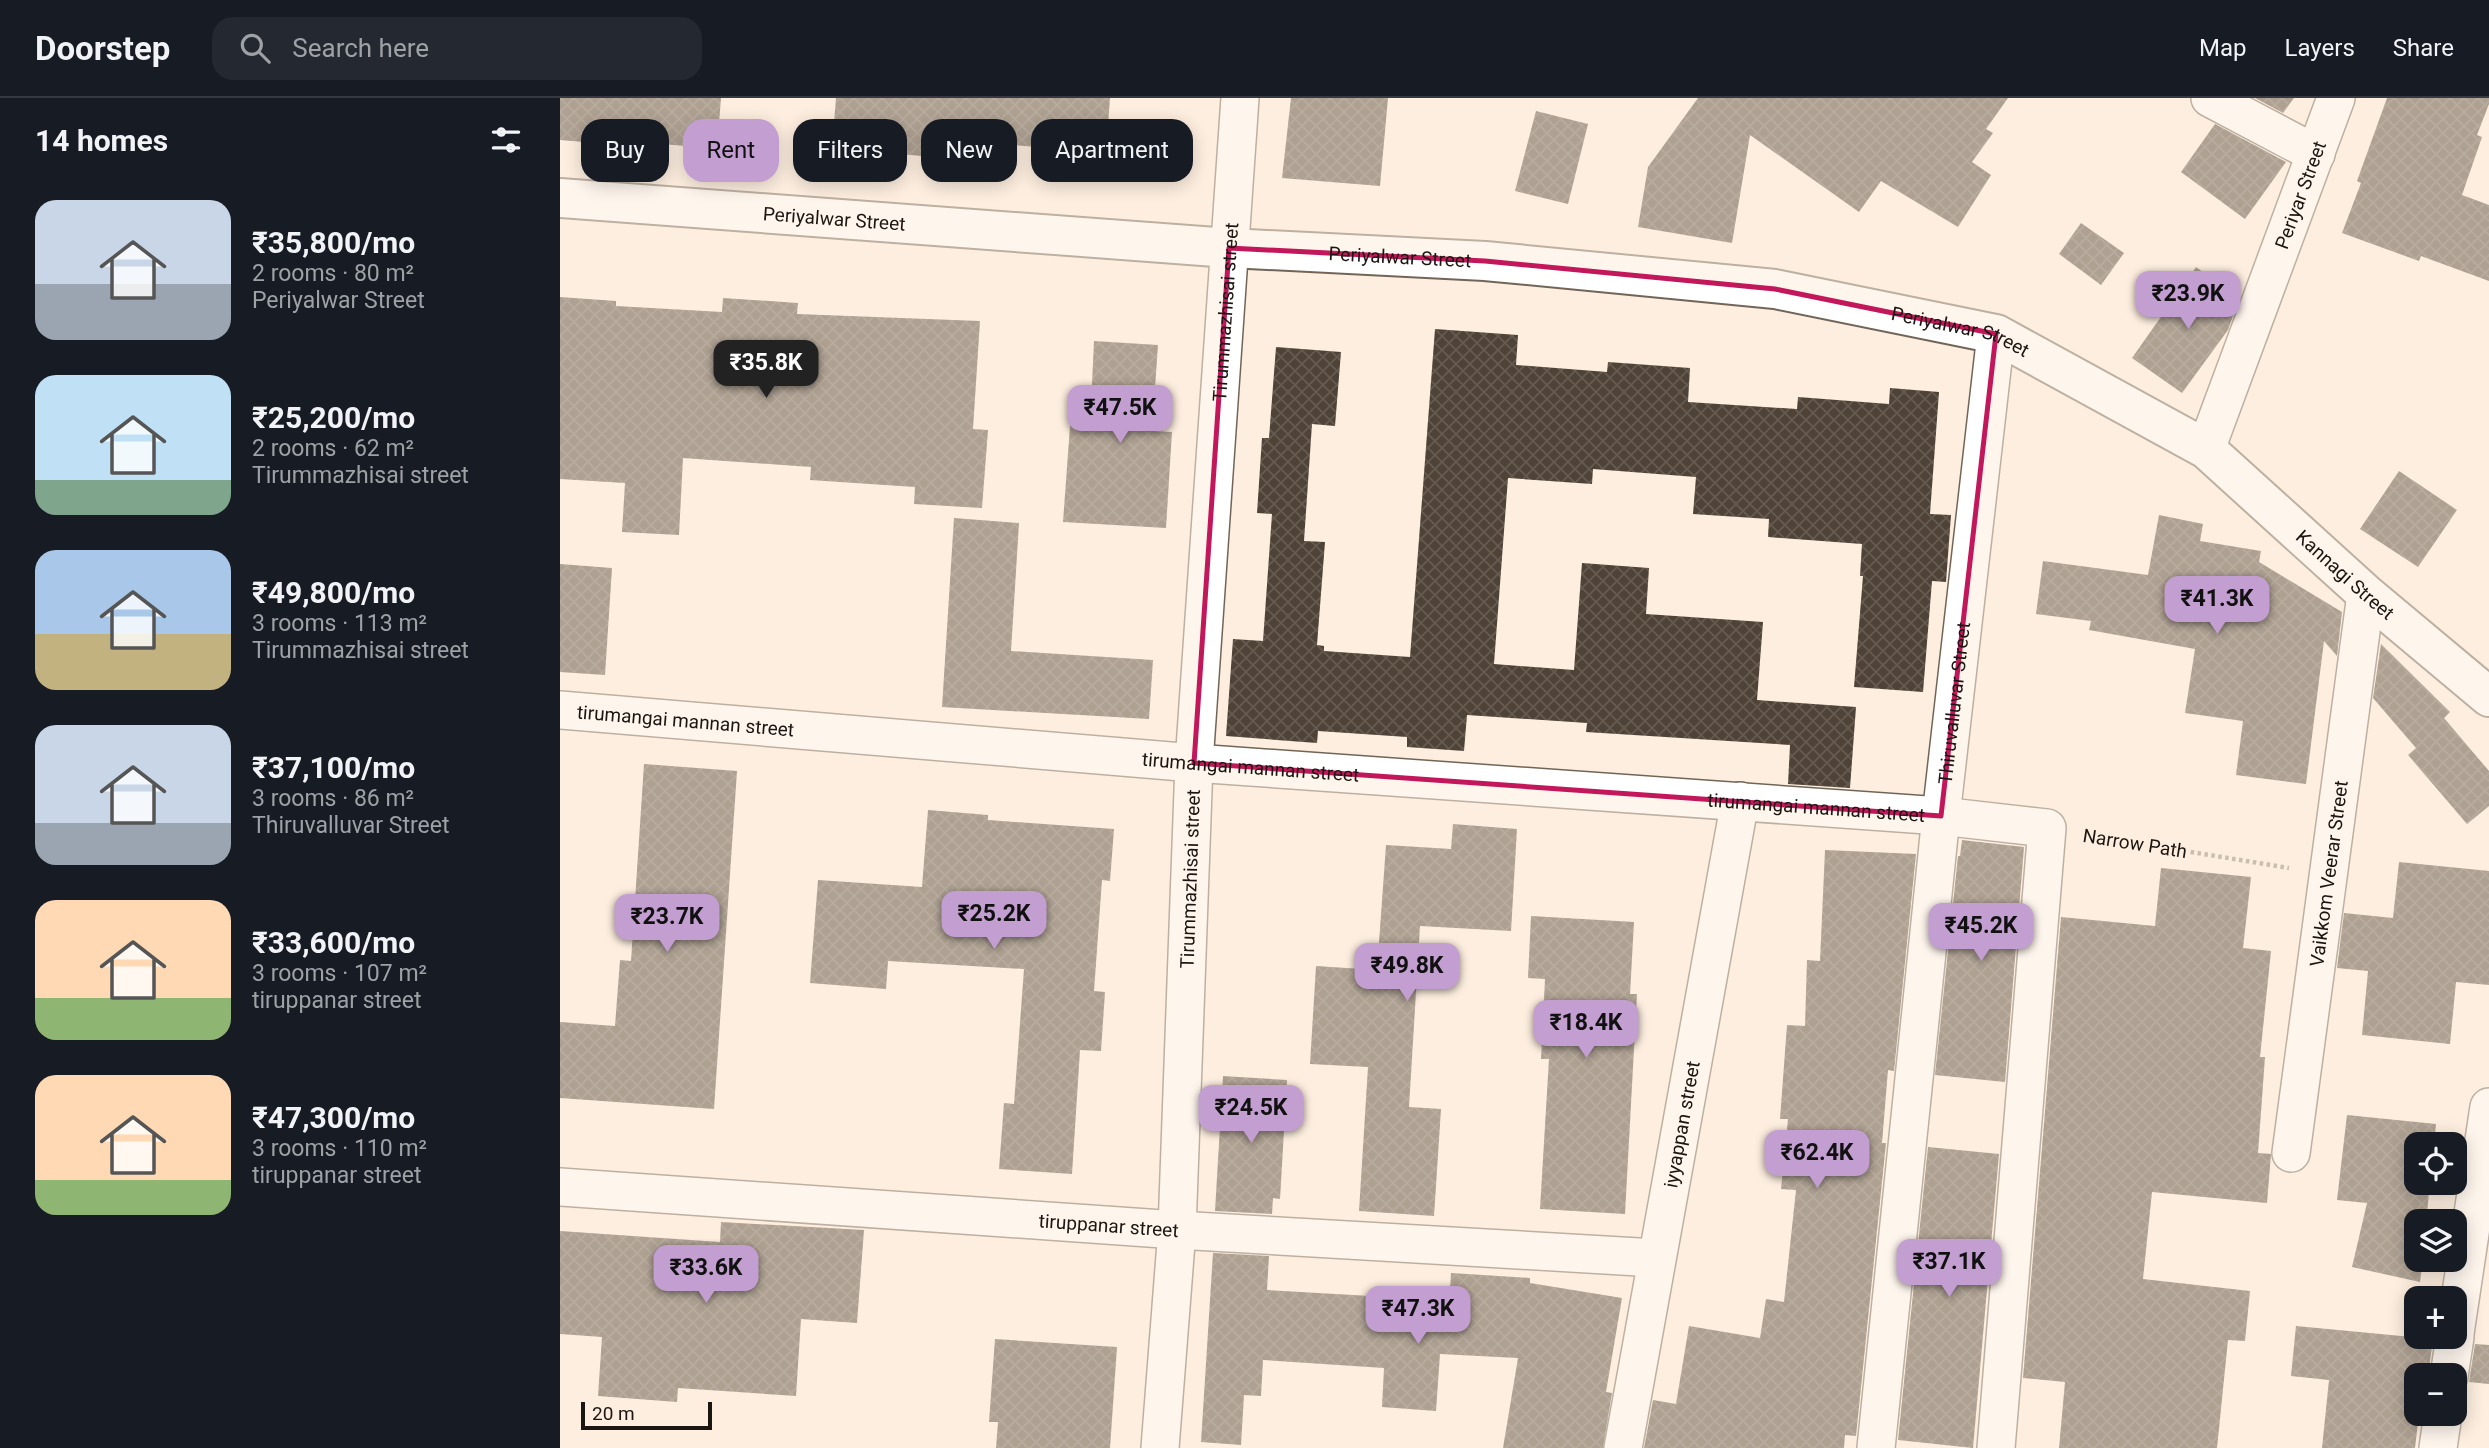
<!DOCTYPE html>
<html lang="en">
<head>
<meta charset="utf-8">
<style>
	:root { --surface:#171b24; --page:#242831; --text:#f1f3f6; --muted:#9ea1a6; --line:#363941; --accent:#c39ed1 }
	body { margin:0; font-family:Roboto,sans-serif; background:var(--page); color:var(--text); height:100vh; display:flex; flex-direction:column; font-size:26px; white-space:nowrap }
	* { box-sizing:border-box; margin:0 }
	p { font-size:23px; color:var(--muted) }
	.icon { flex:none; width:38px; height:38px; fill:none; stroke:currentColor; stroke-width:2; stroke-linecap:round; stroke-linejoin:round }
	.map { position:relative; flex:1; overflow:hidden }
	.side { display:flex; flex-direction:column; background:var(--surface); width:560px }
	.side>* { flex:none }
	.hud { position:absolute; left:21px; top:21px; width:665px; height:63px; display:flex; gap:14px }
	.controls { position:absolute; left:1844px; top:1034px; display:grid; gap:14px }
	.controls a { display:grid; place-items:center; width:63px; height:63px; border-radius:14px; background:var(--surface); box-shadow:0 4px 18px #0003; font-size:35px }
	.scale { position:absolute; left:21px; bottom:18px; width:131px; box-sizing:border-box; padding-left:7px; border:4px solid #1b1611; border-top:0; font-size:19px; line-height:24px; white-space:nowrap; color:#1b1611; -webkit-text-stroke:5px #fdeedf; paint-order:stroke }
	.price { position:absolute; translate:-50% -60px; padding:0 16px; border-radius:14px; background:var(--accent); color:#111; font-size:23px; line-height:46px; filter:drop-shadow(0 2px 4px #0008) }
	.price::after { content:''; position:absolute; left:50%; top:42px; width:21px; height:16px; margin-left:-10px; background:inherit; clip-path:polygon(0 0,100% 0,50% 100%) }
	.price.selected { background:#222; color:#fff }
	ul { padding:0; list-style:none }
	li { display:flex; align-items:center; gap:21px; height:175px; padding:0 35px }
	li span { display:grid; place-items:center; flex:none; width:196px; height:140px; border-radius:21px; color:#555 }
	li>.icon { margin-inline-start:auto }
	span .icon { width:84px; height:84px; fill:#fffc; stroke-width:1 }
	li b { font-size:30px }
	h2 { display:flex; justify-content:space-between; align-items:center; height:84px; padding:0 35px; font-size:30px }
	.tag { padding:0 24px; border-radius:21px; background:var(--surface); box-shadow:0 4px 18px #0003; font-size:24px; line-height:63px }
	.tag.selected { background:var(--accent); color:#111 }
	header { display:flex; align-items:center; gap:42px; box-sizing:border-box; height:98px; padding:0 35px; background:var(--surface); border-bottom:2px solid var(--line) }
	header strong { font-size:33px }
	nav { display:flex; gap:38px; margin-inline-start:auto; font-size:24px }
	.search { width:490px; height:63px; background:var(--page); display:flex; align-items:center; gap:18px; box-sizing:border-box; padding:0 24px; border-radius:21px; color:var(--muted); font-size:26px }
	main { display:flex; flex:1; min-height:0 }
	.map>svg:first-child { display:block }
	.building { fill:url(#building-cross-hatch) }
	.lines { fill:none; stroke-linecap:round; stroke-linejoin:round }
	.minor-casing { stroke:#726558; stroke-width:40 }
	.tertiary-casing { stroke:#726558; stroke-width:42 }
	.path { stroke:#8d8379; stroke-width:4.5; stroke-dasharray:3.5 3.5; stroke-linecap:butt }
	.minor { stroke:#fff; stroke-width:37 }
	.tertiary { stroke:#fff; stroke-width:38 }
	.marked { fill:none; stroke:#c2185b; stroke-width:5; stroke-linejoin:round }
	.labels { text-anchor:middle; stroke-width:7; stroke-linejoin:round; paint-order:stroke }
	.street-label { font-size:19px; fill:#1b1611; stroke:#fdeedf }
</style>
</head>
<body>
<header>
<strong>Doorstep</strong>
<div class="search"><svg class="icon" aria-label="search" viewBox="0 0 24 24"><circle cx="10" cy="10" r="6"/><path d="M15 15l6 6"/></svg>Search here</div>
<nav><a>Map</a><a>Layers</a><a>Share</a></nav>
</header>
<main>
<section class="side">
<h2>14 homes<svg class="icon" aria-label="filters" viewBox="0 0 24 24"><path d="M4 7h16M4 17h16"/><circle cx="9" cy="7" r="2"/><circle cx="15" cy="17" r="2"/></svg></h2>
<ul>
<li><span style="background:linear-gradient(#c9d6e8 60%,#9aa5b1 0)"><svg class="icon" aria-label="home" viewBox="0 0 24 24"><path d="M3 11l9-7 9 7M6 9v11h12V9"/></svg></span><div><b>₹35,800/mo</b><p>2 rooms · 80 m²</p><p>Periyalwar Street</p></div></li>
<li><span style="background:linear-gradient(#bfe0f5 75%,#7fa58c 0)"><svg class="icon" aria-label="home" viewBox="0 0 24 24"><path d="M3 11l9-7 9 7M6 9v11h12V9"/></svg></span><div><b>₹25,200/mo</b><p>2 rooms · 62 m²</p><p>Tirummazhisai street</p></div></li>
<li><span style="background:linear-gradient(#a9c7e8 60%,#c2b280 0)"><svg class="icon" aria-label="home" viewBox="0 0 24 24"><path d="M3 11l9-7 9 7M6 9v11h12V9"/></svg></span><div><b>₹49,800/mo</b><p>3 rooms · 113 m²</p><p>Tirummazhisai street</p></div></li>
<li><span style="background:linear-gradient(#c9d6e8 70%,#9aa5b1 0)"><svg class="icon" aria-label="home" viewBox="0 0 24 24"><path d="M3 11l9-7 9 7M6 9v11h12V9"/></svg></span><div><b>₹37,100/mo</b><p>3 rooms · 86 m²</p><p>Thiruvalluvar Street</p></div></li>
<li><span style="background:linear-gradient(#ffd9b3 70%,#8fb573 0)"><svg class="icon" aria-label="home" viewBox="0 0 24 24"><path d="M3 11l9-7 9 7M6 9v11h12V9"/></svg></span><div><b>₹33,600/mo</b><p>3 rooms · 107 m²</p><p>tiruppanar street</p></div></li>
<li><span style="background:linear-gradient(#ffd9b3 75%,#8fb573 0)"><svg class="icon" aria-label="home" viewBox="0 0 24 24"><path d="M3 11l9-7 9 7M6 9v11h12V9"/></svg></span><div><b>₹47,300/mo</b><p>3 rooms · 110 m²</p><p>tiruppanar street</p></div></li>
</ul>
</section>
<div class="map">
<svg width="1929" height="1350" viewBox="0 0 1929 1350">
	<defs>
		<pattern id="building-cross-hatch" width="8" height="8" patternUnits="userSpaceOnUse" patternTransform="scale(1.75)"><rect width="8" height="8" fill="#4f4337"/><path d="M0 0l8 8M0 8l8-8" fill="none" stroke="#655b51"/></pattern>
	</defs>
	<rect width="100%" height="100%" fill="#fdeedf"/>
	<g class="building">
		<polygon points="0,0 161,0 157,51 71,43 71,48 0,42"/>
		<polygon points="276,0 550,0 546,55 431,45 429,64 272,50"/>
		<polygon points="731,0 828,0 820,88 722,80"/>
		<polygon points="1138,0 1448,0 1426,31 1433,35 1412,64 1431,77 1398,129 1321,83 1299,114 1190,37 1172,145 1078,129 1088,69"/>
		<polygon points="1695,0 1734,0 1723,15"/>
		<polygon points="1827,0 1929,0 1929,6 1917,37 1922,39 1902,97 1929,107 1929,183 1861,158 1859,163 1782,135 1801,85 1797,83"/>
		<polygon points="976,13 1028,26 1008,106 955,93"/>
		<polygon points="1655,26 1726,64 1685,121 1621,74"/>
		<polygon points="1521,125 1564,155 1541,187 1499,156"/>
		<polygon points="1636,169 1679,200 1668,232 1622,295 1572,260"/>
		<polygon points="0,199 56,203 56,208 162,214 163,200 238,205 237,216 420,223 413,331 428,332 422,410 354,406 355,389 250,382 251,369 123,360 119,437 62,434 65,385 0,381"/>
		<polygon points="875,231 958,237 956,267 1047,274 1048,264 1130,270 1128,304 1237,311 1238,299 1329,306 1330,290 1379,294 1370,416 1391,417 1386,484 1372,483 1363,594 1294,589 1303,478 1300,478 1302,446 1208,439 1209,421 1133,416 1136,379 1033,371 1032,386 948,380 934,566 1014,572 1022,465 1089,470 1086,516 1203,524 1197,602 1296,609 1290,690 1228,686 1230,647 1026,634 1027,625 907,617 904,653 847,649 847,639 758,633 757,645 666,638 673,541 703,543 712,416 697,415 702,340 709,340 716,249 781,254 775,328 752,326 744,443 765,444 757,547 764,548 764,553 850,559"/>
		<polygon points="534,243 598,247 592,333 612,334 606,430 503,424 510,328 530,329"/>
		<polygon points="1839,373 1897,412 1858,469 1800,431"/>
		<polygon points="1599,417 1643,426 1640,443 1701,453 1699,464 1782,514 1777,558 1764,543 1746,686 1676,677 1683,623 1625,615 1635,551 1529,532 1531,523 1476,516 1483,463 1588,477"/>
		<polygon points="394,420 459,425 451,553 593,562 589,621 382,609"/>
		<polygon points="0,466 52,470 45,577 0,574"/>
		<polygon points="1821,546 1890,614 1884,620 1929,673 1929,708 1907,726 1848,657 1856,650 1813,600"/>
		<polygon points="84,666 177,673 154,1011 0,1000 0,924 55,928 60,862 71,863"/>
		<polygon points="368,712 428,717 428,722 554,731 550,783 542,782 534,893 545,894 541,953 520,952 512,1076 439,1071 444,1005 454,1006 464,871 328,863 326,891 250,885 258,782 362,789"/>
		<polygon points="893,726 957,731 951,833 860,828 849,1009 881,1011 874,1118 799,1113 808,969 750,966 756,868 817,872 826,747 891,751"/>
		<polygon points="1402,742 1464,749 1445,984 1375,977 1398,758 1400,758"/>
		<polygon points="1265,752 1356,756 1334,973 1328,972 1322,1045 1326,1045 1296,1338 1285,1337 1284,1350 1084,1350 1093,1302 1116,1306 1129,1228 1200,1240 1206,1201 1224,1204 1236,1092 1221,1091 1228,1021 1220,1021 1227,927 1245,928 1247,862 1260,863"/>
		<polygon points="1839,764 1929,773 1929,887 1896,884 1890,946 1802,937 1808,873 1777,870 1784,815 1833,820"/>
		<polygon points="1601,770 1691,779 1683,850 1711,853 1700,959 1705,959 1698,1055 1711,1056 1707,1105 1592,1094 1583,1181 1690,1193 1685,1243 1668,1242 1657,1350 1499,1350 1505,1284 1463,1280 1501,819 1595,828"/>
		<polygon points="971,818 1074,824 1070,896 1077,896 1065,1116 980,1111 989,961 981,961 985,881 968,880"/>
		<polygon points="663,978 727,982 720,1101 713,1100 712,1116 655,1113"/>
		<polygon points="1787,1017 1876,1026 1874,1046 1857,1046 1857,1085 1870,1085 1866,1124 1857,1124 1857,1162 1863,1162 1860,1184 1792,1169 1807,1105 1777,1102"/>
		<polygon points="1368,1049 1439,1056 1413,1350 1338,1342"/>
		<polygon points="161,1124 304,1132 297,1225 241,1221 236,1298 118,1290 117,1304 38,1298 42,1239 0,1236 0,1133 160,1144"/>
		<polygon points="653,1155 709,1158 707,1192 828,1199 829,1189 890,1192 891,1175 970,1180 970,1185 1062,1200 1046,1294 1052,1295 1043,1350 943,1350 958,1260 880,1256 876,1313 822,1309 824,1270 703,1262 701,1298 684,1297 681,1347 641,1344"/>
		<polygon points="1736,1228 1873,1241 1868,1278 1857,1278 1857,1316 1859,1316 1855,1350 1762,1350 1769,1282 1731,1278"/>
		<polygon points="435,1241 557,1249 550,1350 436,1350 438,1324 429,1324"/>
		<polygon points="1915,1246 1929,1247 1929,1286 1909,1284"/>
	</g>
	<g class="lines">
		<defs>
			<g id="minor">
				<polyline points="1650,0 1756,56"/>
				<path id="s1" d="M1646,351L1776,0"/>
				<path id="s2" d="M0,612L634,665L1381,718L1487,730L1436,1350"/>
				<path id="s3" d="M1731,1055L1806,496"/>
				<path id="s4" d="M0,1089L617,1132L1096,1160"/>
				<polyline points="1895,1235 1929,1009"/>
				<polyline points="1889,1278 1895,1239"/>
				<path id="s5" d="M600,1350L617,1132L634,665L680,0"/>
				<path id="s6" d="M1063,1350L1180,703"/>
				<path id="s7" d="M1316,1350L1381,718L1436,236"/>
				<polyline points="1878,1350 1883,1316"/>
			</g>
			<g id="tertiary">
				<path id="s8" d="M0,100L669,150L925,163L1215,191L1436,236L1646,351L1806,496L1929,599"/>
			</g>
		</defs>
		<use href="#minor" class="minor-casing"/>
		<use href="#tertiary" class="tertiary-casing"/>
		<polyline class="path" points="1527,737 1729,770"/>
		<use href="#minor" class="minor"/>
		<use href="#tertiary" class="tertiary"/>
	</g>
	<path d="M0 0H1929V1350H0ZM669,150L925,163L1215,191L1436,236L1381,718L634,665Z" fill="#fdeedf" fill-opacity=".55" fill-rule="evenodd"/>
	<path class="marked" d="M669,150L925,163L1215,191L1436,236L1381,718L634,665Z"/>
	<g class="labels">
		<g class="street-label">
			<text dy="7" stroke="none"><textPath href="#s1" startOffset="271">Periyar Street</textPath></text>
			<text dy="7" stroke="none"><textPath href="#s8" startOffset="275">Periyalwar Street</textPath></text>
			<text dy="7" stroke="none"><textPath href="#s8" startOffset="842">Periyalwar Street</textPath></text>
			<text dy="7" stroke="none"><textPath href="#s5" startOffset="1138">Tirummazhisai street</textPath></text>
			<text dy="7" stroke="none"><textPath href="#s8" startOffset="1409">Periyalwar Street</textPath></text>
			<text dy="7" stroke="none"><textPath href="#s8" startOffset="1871">Kannagi Street</textPath></text>
			<text dy="7" stroke="none"><textPath href="#s7" startOffset="749">Thiruvalluvar Street</textPath></text>
			<text dy="7" stroke="none"><textPath href="#s2" startOffset="126">tirumangai mannan street</textPath></text>
			<text dy="7" stroke="none"><textPath href="#s2" startOffset="693">tirumangai mannan street</textPath></text>
			<text dy="7" stroke="none"><textPath href="#s2" startOffset="1260">tirumangai mannan street</textPath></text>
			<text transform="translate(1575 745) rotate(9)" y="7">Narrow Path</text>
			<text dy="7" stroke="none"><textPath href="#s3" startOffset="282">Vaikkom Veerar Street</textPath></text>
			<text dy="7" stroke="none"><textPath href="#s5" startOffset="570">Tirummazhisai street</textPath></text>
			<text dy="7" stroke="none"><textPath href="#s6" startOffset="329">iyyappan street</textPath></text>
			<text dy="7" stroke="none"><textPath href="#s4" startOffset="550">tiruppanar street</textPath></text>
		</g>
	</g>
</svg>
<div class="controls">
<a><svg class="icon" aria-label="locate" viewBox="0 0 24 24"><circle cx="12" cy="12" r="6"/><path d="M12 2v4M12 18v4M2 12h4M18 12h4"/></svg></a>
<a><svg class="icon" aria-label="layers" viewBox="0 0 24 24"><path d="M12 4l9 5-9 5-9-5zM3 14l9 5 9-5"/></svg></a>
<a>+</a>
<a>−</a>
</div>
<div class="scale">20 m</div>
<b class="price" style="left:1628px;top:233px">₹23.9K</b>
<b class="price selected" style="left:206px;top:302px">₹35.8K</b>
<b class="price" style="left:560px;top:347px">₹47.5K</b>
<b class="price" style="left:1657px;top:538px">₹41.3K</b>
<b class="price" style="left:434px;top:853px">₹25.2K</b>
<b class="price" style="left:107px;top:856px">₹23.7K</b>
<b class="price" style="left:1421px;top:865px">₹45.2K</b>
<b class="price" style="left:847px;top:905px">₹49.8K</b>
<b class="price" style="left:1026px;top:962px">₹18.4K</b>
<b class="price" style="left:691px;top:1047px">₹24.5K</b>
<b class="price" style="left:1257px;top:1092px">₹62.4K</b>
<b class="price" style="left:1389px;top:1201px">₹37.1K</b>
<b class="price" style="left:146px;top:1207px">₹33.6K</b>
<b class="price" style="left:858px;top:1248px">₹47.3K</b>
<div class="hud">
<a class="tag">Buy</a>
<a class="tag selected">Rent</a>
<a class="tag">Filters</a>
<a class="tag">New</a>
<a class="tag">Apartment</a>
</div>
</div>
</main>
</body>
</html>
